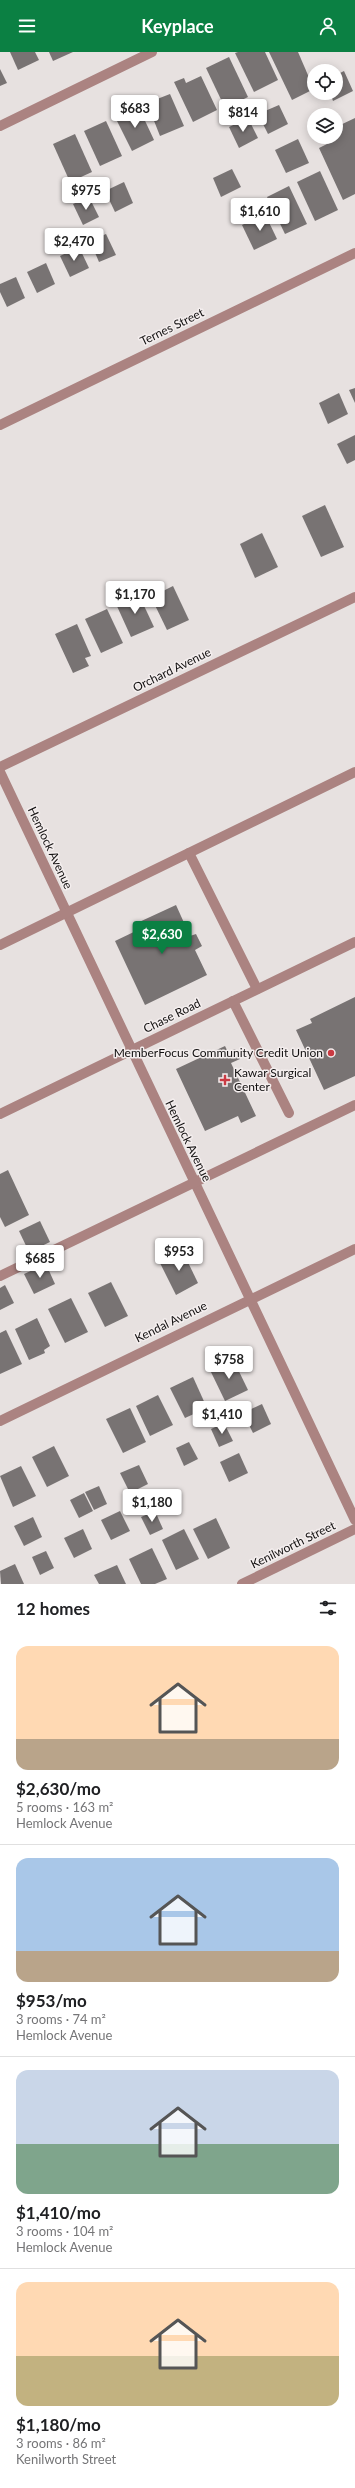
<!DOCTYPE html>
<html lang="en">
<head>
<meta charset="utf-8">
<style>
	:root { --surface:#fff; --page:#f6f6f6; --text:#202124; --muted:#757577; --line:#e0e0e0; --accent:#0b8043 }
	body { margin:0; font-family:Lato,sans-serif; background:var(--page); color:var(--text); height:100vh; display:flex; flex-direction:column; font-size:15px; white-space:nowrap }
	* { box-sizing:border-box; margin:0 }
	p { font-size:13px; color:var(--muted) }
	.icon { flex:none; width:22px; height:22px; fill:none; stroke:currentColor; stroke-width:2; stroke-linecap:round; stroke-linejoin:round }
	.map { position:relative; height:1532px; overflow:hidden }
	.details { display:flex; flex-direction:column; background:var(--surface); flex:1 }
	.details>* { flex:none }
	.controls { position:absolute; left:307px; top:12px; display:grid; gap:8px }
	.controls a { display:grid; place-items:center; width:36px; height:36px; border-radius:50%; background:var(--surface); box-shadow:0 2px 10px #0003; font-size:20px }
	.price { position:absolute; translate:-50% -34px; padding:0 9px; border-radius:4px; background:#fff; color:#222; font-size:13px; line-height:26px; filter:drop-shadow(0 1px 2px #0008) }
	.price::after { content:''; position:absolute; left:50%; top:24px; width:12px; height:9px; margin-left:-6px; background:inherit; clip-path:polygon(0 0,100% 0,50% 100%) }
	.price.selected { background:var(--accent); color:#fff }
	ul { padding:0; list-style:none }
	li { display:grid; align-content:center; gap:8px; height:212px; padding:0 16px }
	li+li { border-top:1px solid var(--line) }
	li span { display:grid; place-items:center; height:124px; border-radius:12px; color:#555 }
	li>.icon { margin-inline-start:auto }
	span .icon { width:72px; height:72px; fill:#fffc; stroke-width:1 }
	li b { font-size:17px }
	h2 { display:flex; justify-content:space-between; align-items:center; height:48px; padding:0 16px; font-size:17px }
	header { display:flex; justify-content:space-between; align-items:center; height:52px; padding:0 16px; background:var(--accent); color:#fff; font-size:18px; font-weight:700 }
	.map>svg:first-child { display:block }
	.building { fill:#787373 }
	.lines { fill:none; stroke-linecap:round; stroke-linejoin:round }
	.minor { stroke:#ab8381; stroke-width:10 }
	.poi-dot { fill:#ca3a42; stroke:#f4eeee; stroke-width:1.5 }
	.labels { text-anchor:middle; stroke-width:3; stroke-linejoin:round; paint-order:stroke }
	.street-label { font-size:12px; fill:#121010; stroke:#f4eeee }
	.poi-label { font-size:12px; fill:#121010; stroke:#f4eeee; text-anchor:end }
</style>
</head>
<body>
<header><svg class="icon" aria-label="menu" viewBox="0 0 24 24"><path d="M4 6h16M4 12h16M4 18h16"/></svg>Keyplace<svg class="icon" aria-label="person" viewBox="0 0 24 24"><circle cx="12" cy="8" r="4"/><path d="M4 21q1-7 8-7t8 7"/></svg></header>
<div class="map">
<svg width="355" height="1532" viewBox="0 0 355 1532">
	<rect width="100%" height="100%" fill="#e7e1e0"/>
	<g class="building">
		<polygon points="10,0 35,0 39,8 18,18"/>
		<polygon points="49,0 73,0 53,9"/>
		<polygon points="238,0 265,0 278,28 254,40 235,1"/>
		<polygon points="269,0 298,0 314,37 292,48"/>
		<polygon points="229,5 248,45 225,56 206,16"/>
		<polygon points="0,17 7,31 0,34"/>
		<polygon points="344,19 353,39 333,49 330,41 336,41 336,23"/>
		<polygon points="201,24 217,58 193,70 174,30 184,26 186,31"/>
		<polygon points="170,42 184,74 160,84 147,51"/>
		<polygon points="279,53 288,72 268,82 258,62"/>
		<polygon points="139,56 154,88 132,99 116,67"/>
		<polygon points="248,66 258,86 239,96 229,75"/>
		<polygon points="355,66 355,142 343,148 319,96 333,89 331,85 336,85 336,75"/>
		<polygon points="106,69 122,104 100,114 84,79"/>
		<polygon points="75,82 92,120 70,130 53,92"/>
		<polygon points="298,87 309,111 286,121 275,98"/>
		<polygon points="232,117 241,135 221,145 213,126"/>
		<polygon points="320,119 338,158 315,169 297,130"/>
		<polygon points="124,130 133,151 115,160 105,139"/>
		<polygon points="289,134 307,172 285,182 267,145"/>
		<polygon points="89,145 99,165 83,173 73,152"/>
		<polygon points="265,162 277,187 254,198 242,173"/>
		<polygon points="106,182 116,203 99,210 90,189"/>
		<polygon points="79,195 89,216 70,225 60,204"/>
		<polygon points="46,211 55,232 37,241 27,220"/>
		<polygon points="16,225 25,246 7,255 0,240 0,232"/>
		<polygon points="355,336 355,351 349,338"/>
		<polygon points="339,341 348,362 328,372 319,351"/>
		<polygon points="355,383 355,408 347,412 337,392"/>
		<polygon points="325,453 344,495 321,505 302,464"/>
		<polygon points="262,481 278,515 255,526 240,492"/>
		<polygon points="173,534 189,568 167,578 151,545"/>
		<polygon points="138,541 154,575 131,585 116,552"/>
		<polygon points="107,557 123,591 101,601 85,567"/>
		<polygon points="77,572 91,604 85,606 89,614 73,621 55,582"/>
		<polygon points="176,853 190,884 196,882 202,894 195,898 207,923 145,953 115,889 140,877 137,871"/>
		<polygon points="355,945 355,1024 324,1038 296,978 312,971 310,967"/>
		<polygon points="225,994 228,1000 235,997 240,1007 231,1011 256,1064 241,1071 238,1064 205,1079 176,1017"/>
		<polygon points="8,1118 29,1163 5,1175 0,1165 0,1122"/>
		<polygon points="40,1169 50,1190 29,1200 19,1179"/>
		<polygon points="182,1198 198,1231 176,1243 159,1209"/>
		<polygon points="46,1212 55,1232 34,1242 24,1222"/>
		<polygon points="111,1230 128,1264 105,1275 88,1241"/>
		<polygon points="5,1233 14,1251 0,1258 0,1236"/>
		<polygon points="71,1246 88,1280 65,1291 48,1257"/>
		<polygon points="37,1266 50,1294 44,1298 45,1301 29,1308 15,1277"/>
		<polygon points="6,1278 22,1312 0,1322 0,1281"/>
		<polygon points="233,1307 248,1338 225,1349 210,1318"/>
		<polygon points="193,1325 207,1356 185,1366 170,1336"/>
		<polygon points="158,1343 173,1373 150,1384 136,1354"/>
		<polygon points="262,1352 271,1372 253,1381 243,1361"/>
		<polygon points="130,1356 146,1390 123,1401 106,1367"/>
		<polygon points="224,1371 233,1389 219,1395 211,1377"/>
		<polygon points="189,1390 198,1407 184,1414 176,1396"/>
		<polygon points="54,1394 69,1424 47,1435 32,1405"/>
		<polygon points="239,1401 248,1421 229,1430 220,1410"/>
		<polygon points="139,1413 148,1432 130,1441 120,1421"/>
		<polygon points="21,1414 36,1444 13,1455 0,1424"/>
		<polygon points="99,1434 107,1452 94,1458 85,1440"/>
		<polygon points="84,1441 93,1459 79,1466 70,1448"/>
		<polygon points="120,1459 130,1479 111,1488 101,1468"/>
		<polygon points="155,1459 163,1477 150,1483 141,1465"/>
		<polygon points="33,1465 42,1485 24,1494 14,1474"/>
		<polygon points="216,1466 230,1496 208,1507 193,1477"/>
		<polygon points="83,1477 92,1497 74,1506 64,1486"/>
		<polygon points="184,1477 199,1507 176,1518 162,1488"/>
		<polygon points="152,1496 167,1527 155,1532 141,1532 129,1507"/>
		<polygon points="46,1499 54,1516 40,1523 32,1505"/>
		<polygon points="15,1512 24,1532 1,1532 0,1519"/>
		<polygon points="117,1513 126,1532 99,1532 94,1523"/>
	</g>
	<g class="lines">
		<g class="minor">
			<polyline points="0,74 152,0"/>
			<polyline points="0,373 355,201"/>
			<polyline points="0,715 355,545"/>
			<polyline points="0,720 355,1468"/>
			<polyline points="189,801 257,937"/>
			<polyline points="0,893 355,720"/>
			<polyline points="233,949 289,1061"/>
			<polyline points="0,1062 355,890"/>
			<polyline points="0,1224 355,1053"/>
			<polyline points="0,1369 355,1197"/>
			<polyline points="242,1532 355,1477"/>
		</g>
	</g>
	<g class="poi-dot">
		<circle cx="331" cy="1001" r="4"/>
		<path d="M223 1022h4v4h4v4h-4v4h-4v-4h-4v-4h4z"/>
	</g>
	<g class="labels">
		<g class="street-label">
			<text transform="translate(172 275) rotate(-26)" y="4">Ternes Street</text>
			<text transform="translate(172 618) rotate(-26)" y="4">Orchard Avenue</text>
			<text transform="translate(50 796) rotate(65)" y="4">Hemlock Avenue</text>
			<text transform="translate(172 964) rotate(-26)" y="4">Chase Road</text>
			<text transform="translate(188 1089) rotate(64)" y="4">Hemlock Avenue</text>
			<text transform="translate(171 1270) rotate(-26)" y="4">Kendal Avenue</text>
			<text transform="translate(293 1493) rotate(-26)" y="4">Kenilworth Street</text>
		</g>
		<g class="poi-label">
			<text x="323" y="1005">MemberFocus Community Credit Union</text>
			<text x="234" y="1025" text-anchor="start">Kawar Surgical<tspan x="234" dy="14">Center</tspan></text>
		</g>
	</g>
</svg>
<div class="controls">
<a><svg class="icon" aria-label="locate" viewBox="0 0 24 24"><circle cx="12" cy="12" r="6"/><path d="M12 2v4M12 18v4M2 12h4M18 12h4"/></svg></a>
<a><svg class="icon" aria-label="layers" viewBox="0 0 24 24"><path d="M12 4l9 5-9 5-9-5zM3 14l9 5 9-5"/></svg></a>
</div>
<b class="price" style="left:135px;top:77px">$683</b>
<b class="price" style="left:243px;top:81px">$814</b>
<b class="price" style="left:86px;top:159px">$975</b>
<b class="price" style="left:260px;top:180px">$1,610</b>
<b class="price" style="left:74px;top:210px">$2,470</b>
<b class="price" style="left:135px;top:563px">$1,170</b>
<b class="price selected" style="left:162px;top:903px">$2,630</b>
<b class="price" style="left:179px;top:1220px">$953</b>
<b class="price" style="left:40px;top:1227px">$685</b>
<b class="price" style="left:229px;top:1328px">$758</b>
<b class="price" style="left:222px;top:1383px">$1,410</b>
<b class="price" style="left:152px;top:1471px">$1,180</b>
</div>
<section class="details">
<h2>12 homes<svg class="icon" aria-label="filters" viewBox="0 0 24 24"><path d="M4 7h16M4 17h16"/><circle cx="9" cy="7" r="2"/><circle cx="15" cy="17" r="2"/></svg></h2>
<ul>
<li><span style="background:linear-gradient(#ffd9b3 75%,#b9a48a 0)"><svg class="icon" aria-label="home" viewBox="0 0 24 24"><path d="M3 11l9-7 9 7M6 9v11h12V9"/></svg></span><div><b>$2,630/mo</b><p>5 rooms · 163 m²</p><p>Hemlock Avenue</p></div></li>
<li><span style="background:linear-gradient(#a9c7e8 75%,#b9a48a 0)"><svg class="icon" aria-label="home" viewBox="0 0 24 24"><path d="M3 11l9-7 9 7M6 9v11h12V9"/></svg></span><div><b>$953/mo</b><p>3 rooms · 74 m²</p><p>Hemlock Avenue</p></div></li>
<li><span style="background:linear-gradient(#c9d6e8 60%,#7fa58c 0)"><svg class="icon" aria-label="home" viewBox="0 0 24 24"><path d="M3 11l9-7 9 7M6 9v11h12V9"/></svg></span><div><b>$1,410/mo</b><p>3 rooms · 104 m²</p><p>Hemlock Avenue</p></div></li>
<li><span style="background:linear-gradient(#ffd9b3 60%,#c2b280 0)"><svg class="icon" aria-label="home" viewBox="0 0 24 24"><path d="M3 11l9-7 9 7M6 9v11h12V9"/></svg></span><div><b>$1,180/mo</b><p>3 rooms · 86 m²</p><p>Kenilworth Street</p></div></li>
</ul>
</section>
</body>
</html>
